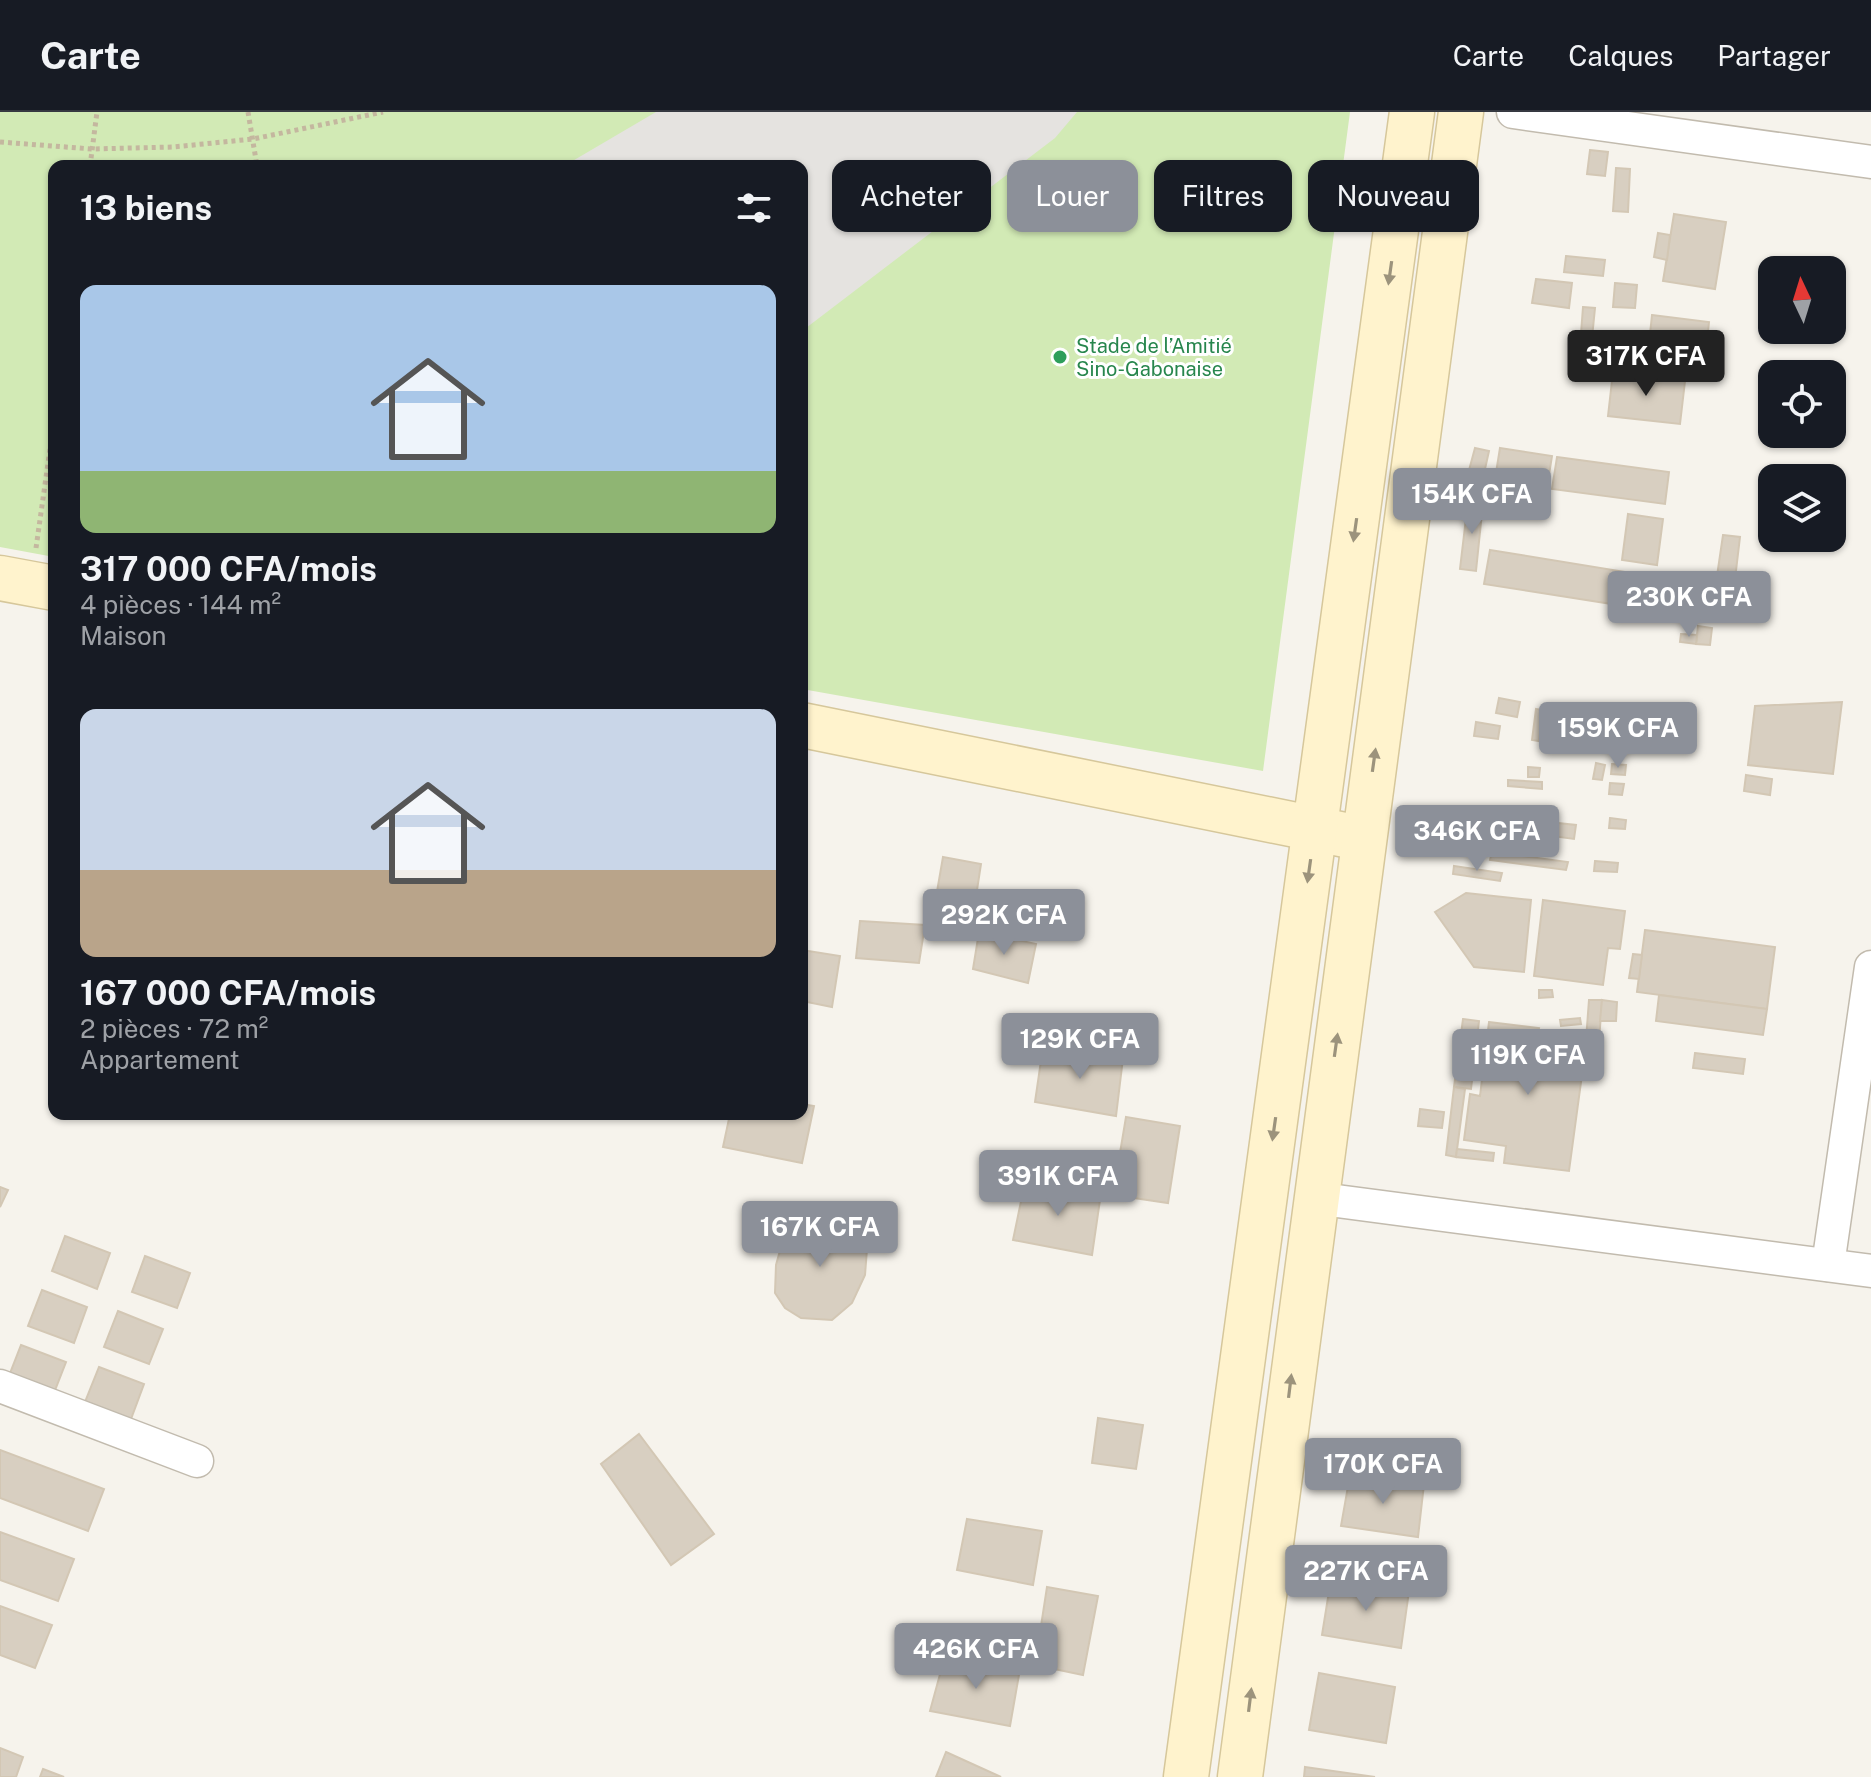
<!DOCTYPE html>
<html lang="fr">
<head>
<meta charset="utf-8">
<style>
	:root { --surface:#171b24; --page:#242831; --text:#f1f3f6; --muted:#9ea1a6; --line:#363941; --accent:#8c9099 }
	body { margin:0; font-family:"Public Sans",sans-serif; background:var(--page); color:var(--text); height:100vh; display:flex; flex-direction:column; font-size:30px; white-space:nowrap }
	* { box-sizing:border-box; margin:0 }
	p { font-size:26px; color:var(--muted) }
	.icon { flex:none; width:44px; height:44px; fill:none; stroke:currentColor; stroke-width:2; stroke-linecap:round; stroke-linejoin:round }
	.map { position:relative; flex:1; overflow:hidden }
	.drawer { position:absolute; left:48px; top:48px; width:760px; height:960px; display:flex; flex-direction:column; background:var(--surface); border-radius:16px; box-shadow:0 2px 6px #0004 }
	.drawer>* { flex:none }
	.banner { position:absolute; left:832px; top:48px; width:760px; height:72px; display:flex; gap:16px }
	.needle { width:52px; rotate:356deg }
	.controls { position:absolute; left:1758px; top:144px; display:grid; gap:16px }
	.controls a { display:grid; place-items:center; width:88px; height:88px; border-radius:16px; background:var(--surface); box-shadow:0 2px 6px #0004; font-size:40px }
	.price { position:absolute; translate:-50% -68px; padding:0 18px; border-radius:8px; background:var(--accent); color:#fff; font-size:26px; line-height:52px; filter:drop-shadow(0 2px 4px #0008) }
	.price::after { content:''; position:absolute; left:50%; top:48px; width:24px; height:18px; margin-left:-12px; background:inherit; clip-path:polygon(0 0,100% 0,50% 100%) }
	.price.current { background:#222; color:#fff }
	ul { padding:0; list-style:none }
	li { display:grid; align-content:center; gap:16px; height:424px; padding:0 32px }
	li span { display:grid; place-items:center; height:248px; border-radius:16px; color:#555 }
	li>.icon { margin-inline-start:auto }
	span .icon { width:144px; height:144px; fill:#fffc; stroke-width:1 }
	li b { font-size:34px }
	h2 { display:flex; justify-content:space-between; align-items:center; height:96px; padding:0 32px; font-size:34px }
	.chip { padding:0 28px; border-radius:16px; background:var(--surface); box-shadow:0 2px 6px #0004; font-size:28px; line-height:72px }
	.chip.current { background:var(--accent); color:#fff }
	header { display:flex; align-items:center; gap:48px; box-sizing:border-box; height:112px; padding:0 40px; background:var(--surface); border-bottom:2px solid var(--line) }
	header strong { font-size:38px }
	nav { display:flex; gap:44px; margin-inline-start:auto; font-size:28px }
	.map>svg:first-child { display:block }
	.green { fill:#d2eab5 }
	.parking { fill:#e5e3e0 }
	.building { fill:#d8cfc1; stroke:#d3c7b4; stroke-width:2 }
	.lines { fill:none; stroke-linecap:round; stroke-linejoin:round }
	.street-casing { stroke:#c2bbae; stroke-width:35 }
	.secondary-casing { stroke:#d6c79b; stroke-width:47 }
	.path { stroke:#c4b79f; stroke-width:5; stroke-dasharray:4 4; stroke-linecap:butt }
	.street { stroke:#fff; stroke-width:32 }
	.secondary { stroke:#fff3cd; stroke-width:44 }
	.oneway { fill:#9c937c }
	.leisure-dot { fill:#2e9e5b; stroke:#fff; stroke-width:3 }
	.labels { text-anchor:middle; stroke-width:6; stroke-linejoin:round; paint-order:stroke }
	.leisure-label { font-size:20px; fill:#27864d; stroke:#fff; text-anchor:start }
</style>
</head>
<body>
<header>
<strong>Carte</strong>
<nav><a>Carte</a><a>Calques</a><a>Partager</a></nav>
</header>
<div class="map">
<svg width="1871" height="1665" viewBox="0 0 1871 1665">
	<rect width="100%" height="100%" fill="#f6f3ec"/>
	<polygon class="green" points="0,0 1350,0 1263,659 802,577 802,54 54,54 54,445 0,435"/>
	<polygon class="parking" points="656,0 1077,0 1055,26 802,219 802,54 564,54"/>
	<g class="building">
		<polygon points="1590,38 1608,40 1605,64 1587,62"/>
		<polygon points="1616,56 1630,57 1628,100 1613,99"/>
		<polygon points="1674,102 1726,110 1715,177 1663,169"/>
		<polygon points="1658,121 1670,123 1667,148 1654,145"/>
		<polygon points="1566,144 1605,148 1603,164 1564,160"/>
		<polygon points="1536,167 1572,171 1569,196 1532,191"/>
		<polygon points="1615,171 1637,173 1635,196 1613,195"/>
		<polygon points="1583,195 1595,196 1591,236 1580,235"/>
		<polygon points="1652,203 1709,210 1706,239 1649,232"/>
		<polygon points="1683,236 1706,239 1704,253 1681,250"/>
		<polygon points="1613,260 1685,269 1680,312 1608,304"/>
		<polygon points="1475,336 1489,339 1483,366 1468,362"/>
		<polygon points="1500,336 1552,344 1547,375 1495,367"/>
		<polygon points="1557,345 1669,360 1665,392 1552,377"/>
		<polygon points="1468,389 1483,391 1476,459 1460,457"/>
		<polygon points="1628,402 1663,407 1657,453 1622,448"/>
		<polygon points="1723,423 1740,425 1735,467 1717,464"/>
		<polygon points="1490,438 1656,465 1650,498 1484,472"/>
		<polygon points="1698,514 1712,516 1710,533 1696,532"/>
		<polygon points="1681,522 1697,523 1696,532 1680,530"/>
		<polygon points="1499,586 1520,590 1517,605 1496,601"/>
		<polygon points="1842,590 1833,662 1748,653 1755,594"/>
		<polygon points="1536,597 1543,598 1539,629 1532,628"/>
		<polygon points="1476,610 1500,614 1498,627 1474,624"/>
		<polygon points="1596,651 1605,653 1602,668 1593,667"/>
		<polygon points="1612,652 1626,653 1625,663 1611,662"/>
		<polygon points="1528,655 1540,656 1539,665 1528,665"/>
		<polygon points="1746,663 1772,667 1770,683 1744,679"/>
		<polygon points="1508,668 1542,670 1542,677 1508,674"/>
		<polygon points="1610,671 1624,672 1622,683 1609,682"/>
		<polygon points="1610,706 1626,708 1625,717 1609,716"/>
		<polygon points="1539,709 1576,713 1574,727 1537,722"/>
		<polygon points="1508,729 1523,731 1521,744 1507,742"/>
		<polygon points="1492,740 1568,750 1566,758 1490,748"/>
		<polygon points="943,745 981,752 973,804 934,797"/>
		<polygon points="1595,749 1618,751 1617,760 1594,759"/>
		<polygon points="1454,754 1502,761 1500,769 1453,762"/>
		<polygon points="1466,781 1531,788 1524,860 1474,855 1435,800"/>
		<polygon points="1543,788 1625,799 1620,837 1608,836 1603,873 1534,864"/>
		<polygon points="860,809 925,813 919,851 856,846"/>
		<polygon points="1645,818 1775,835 1767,897 1637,880"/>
		<polygon points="979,820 1036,832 1028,871 973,857"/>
		<polygon points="802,838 840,844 832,895 802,889"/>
		<polygon points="1633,842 1642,843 1639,867 1629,866"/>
		<polygon points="1539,878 1552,878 1553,885 1539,886"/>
		<polygon points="1659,883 1767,897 1763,923 1656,909"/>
		<polygon points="1589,888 1602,888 1599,929 1586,928"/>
		<polygon points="1602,888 1617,890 1616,909 1600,909"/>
		<polygon points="1580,906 1581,912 1561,914 1560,908"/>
		<polygon points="1463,907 1479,909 1471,977 1454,975"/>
		<polygon points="1489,910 1539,916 1537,927 1586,933 1569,1059 1504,1051 1506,1034 1464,1028 1470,982 1480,984"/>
		<polygon points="1043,935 1123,946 1116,1004 1035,990"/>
		<polygon points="1695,941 1745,947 1743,962 1693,956"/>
		<polygon points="1454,975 1465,977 1456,1045 1446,1043"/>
		<polygon points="802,992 814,994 802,1051 723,1035 730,1002 802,1002"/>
		<polygon points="1420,997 1444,1000 1442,1016 1418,1014"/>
		<polygon points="1126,1005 1180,1014 1168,1091 1113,1083"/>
		<polygon points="1457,1037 1494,1041 1493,1049 1456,1045"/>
		<polygon points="1025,1070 1101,1081 1092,1143 1013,1128"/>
		<polygon points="0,1075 8,1078 0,1095"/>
		<polygon points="821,1107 855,1116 867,1137 865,1163 852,1191 832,1208 801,1206 785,1196 775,1181 776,1153 783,1128 798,1111"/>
		<polygon points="65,1124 110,1141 97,1177 52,1159"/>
		<polygon points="145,1144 190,1161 177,1196 132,1180"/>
		<polygon points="42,1178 87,1195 74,1231 28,1214"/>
		<polygon points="118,1199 163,1217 149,1252 104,1235"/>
		<polygon points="21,1233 66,1250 52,1286 7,1269"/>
		<polygon points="99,1255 144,1272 131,1307 85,1290"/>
		<polygon points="1098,1306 1143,1313 1136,1357 1092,1351"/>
		<polygon points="639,1322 714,1422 671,1453 601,1352"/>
		<polygon points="0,1338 104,1377 88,1419 0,1386"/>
		<polygon points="1350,1363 1424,1372 1418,1425 1341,1414"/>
		<polygon points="967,1407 1042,1419 1033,1473 957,1458"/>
		<polygon points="0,1420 74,1447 58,1489 0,1468"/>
		<polygon points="1331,1467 1409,1479 1401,1536 1322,1523"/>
		<polygon points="1047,1475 1098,1484 1083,1563 1035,1553"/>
		<polygon points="0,1494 52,1513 35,1556 0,1543"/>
		<polygon points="945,1544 1020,1557 1010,1614 930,1599"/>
		<polygon points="1319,1561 1395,1575 1386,1631 1309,1618"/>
		<polygon points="0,1636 23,1645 16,1665 0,1665"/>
		<polygon points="946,1640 1001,1665 936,1665"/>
		<polygon points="1305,1655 1375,1665 1304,1665"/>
		<polygon points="43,1657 64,1665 40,1665"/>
	</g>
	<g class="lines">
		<defs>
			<g id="street">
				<polyline points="1513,0 1871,50"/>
				<polyline points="1314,1086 1871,1159"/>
				<polyline points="1828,1153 1871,855"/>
				<polyline points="0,1274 197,1349"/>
			</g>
			<g id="secondary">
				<polyline points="0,466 54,476"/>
				<polyline points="802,613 1345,723"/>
				<polyline points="1186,1665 1412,0"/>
				<path d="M1240,1665C1311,1110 1386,555 1461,0"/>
			</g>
		</defs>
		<use href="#street" class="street-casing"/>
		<use href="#secondary" class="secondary-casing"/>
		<g class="path">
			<polyline points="248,0 257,54"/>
			<polyline points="0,30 92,37 173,35 253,27 383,0"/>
			<polyline points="90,54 97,0"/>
			<polyline points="36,436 54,309"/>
		</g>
		<use href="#street" class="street"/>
		<use href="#secondary" class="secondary"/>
	</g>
	<defs><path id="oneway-solid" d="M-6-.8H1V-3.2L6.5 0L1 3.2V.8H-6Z" transform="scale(2)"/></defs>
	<g class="oneway">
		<use href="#oneway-solid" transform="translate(1390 161) rotate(98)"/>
		<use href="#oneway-solid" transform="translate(1355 418) rotate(98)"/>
		<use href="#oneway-solid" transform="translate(1374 648) rotate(-82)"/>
		<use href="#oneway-solid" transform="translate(1309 759) rotate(98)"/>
		<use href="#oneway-solid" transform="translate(1336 933) rotate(-82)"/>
		<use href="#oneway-solid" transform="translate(1274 1017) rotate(98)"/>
		<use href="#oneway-solid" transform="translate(1290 1274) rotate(-83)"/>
		<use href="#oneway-solid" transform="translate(1250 1588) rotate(-83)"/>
	</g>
	<circle class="leisure-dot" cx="1060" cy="245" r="8"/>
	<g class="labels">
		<g class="leisure-label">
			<text x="1076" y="241">Stade de l’Amitié<tspan x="1076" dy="23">Sino-Gabonaise</tspan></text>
		</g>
	</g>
</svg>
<div class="controls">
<a><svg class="needle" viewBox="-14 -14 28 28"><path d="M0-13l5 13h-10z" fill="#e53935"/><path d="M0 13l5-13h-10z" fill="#9ea1a6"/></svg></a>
<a><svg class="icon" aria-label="locate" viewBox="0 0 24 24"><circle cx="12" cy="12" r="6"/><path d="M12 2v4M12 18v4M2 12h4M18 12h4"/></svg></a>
<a><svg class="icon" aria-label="layers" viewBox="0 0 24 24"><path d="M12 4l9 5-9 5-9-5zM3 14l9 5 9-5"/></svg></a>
</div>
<b class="price current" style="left:1646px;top:286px">317K CFA</b>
<b class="price" style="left:1472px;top:424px">154K CFA</b>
<b class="price" style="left:1689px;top:527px">230K CFA</b>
<b class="price" style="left:1618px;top:658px">159K CFA</b>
<b class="price" style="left:1477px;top:761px">346K CFA</b>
<b class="price" style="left:1004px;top:845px">292K CFA</b>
<b class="price" style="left:1080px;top:969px">129K CFA</b>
<b class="price" style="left:1528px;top:985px">119K CFA</b>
<b class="price" style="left:1058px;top:1106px">391K CFA</b>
<b class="price" style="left:820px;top:1157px">167K CFA</b>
<b class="price" style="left:1383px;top:1394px">170K CFA</b>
<b class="price" style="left:1366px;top:1501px">227K CFA</b>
<b class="price" style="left:976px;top:1579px">426K CFA</b>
<div class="banner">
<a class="chip">Acheter</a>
<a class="chip current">Louer</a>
<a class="chip">Filtres</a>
<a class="chip">Nouveau</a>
</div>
<section class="drawer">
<h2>13 biens<svg class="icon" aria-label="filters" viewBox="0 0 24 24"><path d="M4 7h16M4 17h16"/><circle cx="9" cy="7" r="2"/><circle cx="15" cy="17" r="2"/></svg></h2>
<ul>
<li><span style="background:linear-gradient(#a9c7e8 75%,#8fb573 0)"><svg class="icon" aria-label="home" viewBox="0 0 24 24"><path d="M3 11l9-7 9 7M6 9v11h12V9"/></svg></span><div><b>317 000 CFA/mois</b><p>4 pièces · 144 m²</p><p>Maison</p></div></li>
<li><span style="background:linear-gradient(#c9d6e8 65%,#b9a48a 0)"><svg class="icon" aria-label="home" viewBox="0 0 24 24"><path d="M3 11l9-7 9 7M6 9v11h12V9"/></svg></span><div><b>167 000 CFA/mois</b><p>2 pièces · 72 m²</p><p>Appartement</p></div></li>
</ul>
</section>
</div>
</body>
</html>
